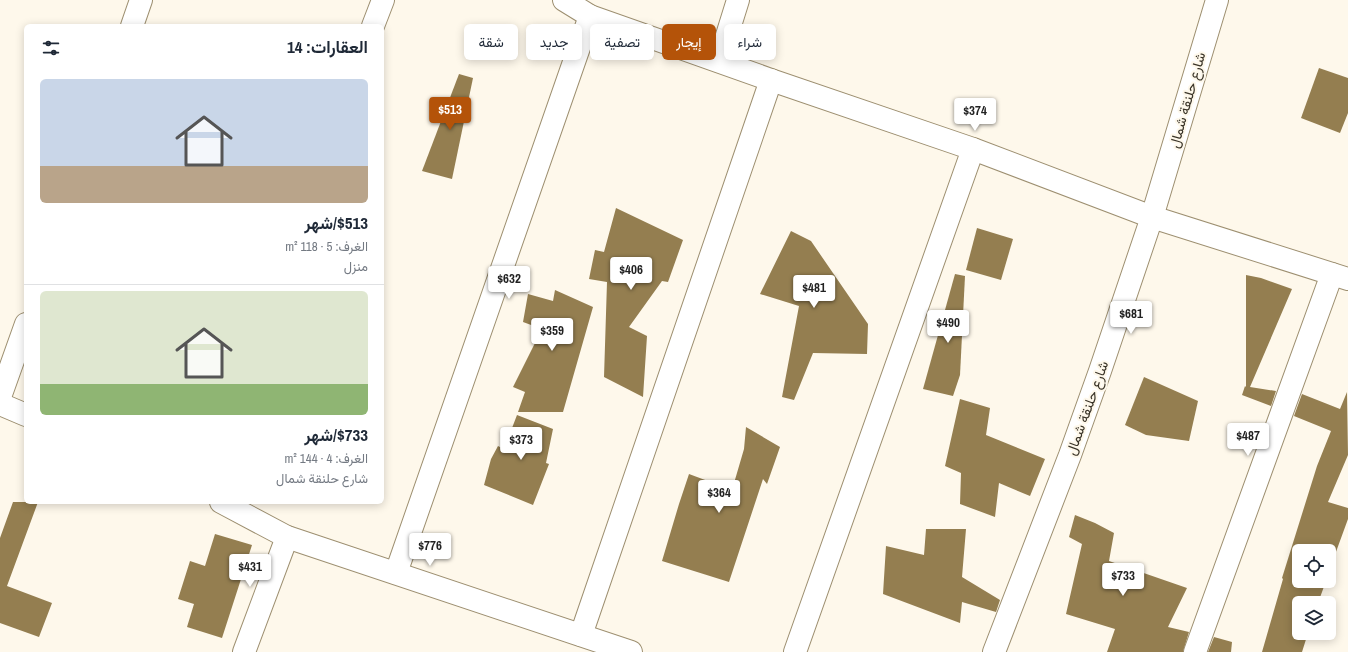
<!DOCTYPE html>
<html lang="ar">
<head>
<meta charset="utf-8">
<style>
	:root { --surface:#fff; --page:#f6f6f7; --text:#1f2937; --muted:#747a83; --line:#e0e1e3; --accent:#b45309 }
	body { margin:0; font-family:"Archivo Narrow",Vazirmatn,sans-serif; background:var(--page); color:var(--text); direction:rtl; height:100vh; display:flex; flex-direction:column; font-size:15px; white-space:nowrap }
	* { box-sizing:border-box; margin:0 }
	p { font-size:13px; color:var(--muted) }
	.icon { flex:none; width:22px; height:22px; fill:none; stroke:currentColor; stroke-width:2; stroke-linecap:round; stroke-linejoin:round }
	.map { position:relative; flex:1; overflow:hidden; direction:ltr }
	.sheet { position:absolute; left:24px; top:24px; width:360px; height:480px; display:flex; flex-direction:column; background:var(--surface); border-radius:6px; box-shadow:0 2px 10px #0003; direction:rtl }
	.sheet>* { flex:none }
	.banner { position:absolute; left:396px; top:24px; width:380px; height:36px; direction:rtl; display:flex; gap:8px }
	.fabs { position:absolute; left:1292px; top:544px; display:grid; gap:8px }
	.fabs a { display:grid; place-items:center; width:44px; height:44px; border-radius:6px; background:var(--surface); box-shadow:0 2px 10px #0003; font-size:20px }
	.price { position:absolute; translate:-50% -34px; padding:0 9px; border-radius:4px; background:#fff; color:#222; font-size:13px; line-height:26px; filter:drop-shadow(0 1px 2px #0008) }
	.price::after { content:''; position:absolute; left:50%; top:24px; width:12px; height:9px; margin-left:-6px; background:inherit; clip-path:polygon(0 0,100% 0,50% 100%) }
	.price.selected { background:var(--accent); color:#fff }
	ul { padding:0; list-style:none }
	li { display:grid; align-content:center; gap:8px; height:212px; padding:0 16px }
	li+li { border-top:1px solid var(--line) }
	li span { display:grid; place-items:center; height:124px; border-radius:6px; color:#555 }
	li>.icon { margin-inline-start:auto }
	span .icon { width:72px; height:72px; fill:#fffc; stroke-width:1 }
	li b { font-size:17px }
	h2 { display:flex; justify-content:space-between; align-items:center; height:48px; padding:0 16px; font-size:17px }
	.chip { padding:0 14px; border-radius:6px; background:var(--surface); box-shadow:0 2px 10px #0003; font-size:14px; line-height:36px }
	.chip.selected { background:var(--accent); color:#fff }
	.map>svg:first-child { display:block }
	.building { fill:#947e50 }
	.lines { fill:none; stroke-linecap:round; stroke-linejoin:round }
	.street-casing { stroke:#9d8f70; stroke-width:24 }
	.street { stroke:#fff; stroke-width:22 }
	.labels { text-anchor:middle; stroke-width:4; stroke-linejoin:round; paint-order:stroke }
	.street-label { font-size:14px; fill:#3a3428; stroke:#fef8eb }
</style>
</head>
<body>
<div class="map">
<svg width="1348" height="652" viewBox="0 0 1348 652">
	<rect width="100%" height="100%" fill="#fef8eb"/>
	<g class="building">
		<polygon points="1319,68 1348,78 1348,113 1340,133 1301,118"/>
		<polygon points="459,74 473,78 452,179 422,171"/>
		<polygon points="616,208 683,240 668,282 662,281 629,327 647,336 643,397 604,377 607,282 589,279 595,250 604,252"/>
		<polygon points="977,228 1013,239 1001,280 966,270"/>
		<polygon points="791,231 811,241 868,324 867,354 813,353 794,400 782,397 799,306 760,294"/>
		<polygon points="955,274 965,276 960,375 953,396 923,389"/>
		<polygon points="1246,275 1261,278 1292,289 1250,387 1276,391 1271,406 1242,395 1245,386 1246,387"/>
		<polygon points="555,290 593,307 563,412 518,412 525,392 513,387 542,329 523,322 528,294 553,301"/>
		<polygon points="1144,377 1198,401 1189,441 1146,435 1125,425"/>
		<polygon points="1347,392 1348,455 1328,502 1348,508 1348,519 1329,571 1329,551 1299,551 1299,581 1326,581 1318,603 1299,603 1299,633 1308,633 1302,652 1262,652 1283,579 1282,578 1317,466 1331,431 1294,416 1302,394 1340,409"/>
		<polygon points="960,399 990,408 986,435 1045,459 1030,496 999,483 995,517 960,504 961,473 945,466"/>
		<polygon points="517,415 553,429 546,463 549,464 533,505 484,485 491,459 498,446 504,449"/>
		<polygon points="746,427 780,447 767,484 763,479 729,582 662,561 679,504 689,474 732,490 744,449"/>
		<polygon points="13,502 38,502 7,586 52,603 39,637 0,623 0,538"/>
		<polygon points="1075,515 1095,523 1114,533 1109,561 1187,588 1168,627 1189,632 1183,652 1107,652 1115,629 1066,614 1082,544 1069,537"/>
		<polygon points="926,529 966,529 962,577 1000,600 996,612 962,602 960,623 883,594 886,546 924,555"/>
		<polygon points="215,534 252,545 222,638 187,627 194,604 178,599 190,561 205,566"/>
		<polygon points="1214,637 1232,642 1231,652 1208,652"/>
	</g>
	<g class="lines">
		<defs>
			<g id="street">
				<polyline points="564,0 590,16 771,80 973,149 1152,217 1348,279"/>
				<polyline points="132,26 141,0"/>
				<polyline points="373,26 383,0"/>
				<polyline points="719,61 738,0"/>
				<polyline points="0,397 26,324"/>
				<polyline points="0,404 26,415"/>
				<polyline points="221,502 287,537 631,652"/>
				<polyline points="396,573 590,16"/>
				<polyline points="581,635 771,80"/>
				<polyline points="244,652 287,537"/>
				<polyline points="795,652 973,149"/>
				<polyline points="994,652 1070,455 1100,371 1152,217 1217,0"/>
				<polyline points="1195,652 1332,274"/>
			</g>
		</defs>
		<use href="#street" class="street-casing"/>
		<use href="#street" class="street"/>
	</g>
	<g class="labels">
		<g class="street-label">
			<text transform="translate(1187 100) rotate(-74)" y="5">شارع حلنقة شمال</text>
			<text transform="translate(1087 408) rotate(-70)" y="5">شارع حلنقة شمال</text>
		</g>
	</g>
</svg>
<div class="fabs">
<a><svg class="icon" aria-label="locate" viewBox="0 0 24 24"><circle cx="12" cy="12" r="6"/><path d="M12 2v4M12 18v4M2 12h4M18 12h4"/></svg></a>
<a><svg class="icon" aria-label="layers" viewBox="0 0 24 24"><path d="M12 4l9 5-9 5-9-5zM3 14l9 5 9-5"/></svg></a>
</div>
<b class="price selected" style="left:450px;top:131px">$513</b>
<b class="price" style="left:975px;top:132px">$374</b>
<b class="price" style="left:631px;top:291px">$406</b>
<b class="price" style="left:509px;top:300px">$632</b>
<b class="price" style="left:814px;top:309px">$481</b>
<b class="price" style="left:1131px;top:335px">$681</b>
<b class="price" style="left:948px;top:344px">$490</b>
<b class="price" style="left:552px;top:352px">$359</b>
<b class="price" style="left:1248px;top:457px">$487</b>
<b class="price" style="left:521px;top:461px">$373</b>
<b class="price" style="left:719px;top:514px">$364</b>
<b class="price" style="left:430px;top:567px">$776</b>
<b class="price" style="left:250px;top:588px">$431</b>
<b class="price" style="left:1123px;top:597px">$733</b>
<div class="banner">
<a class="chip">شراء</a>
<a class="chip selected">إيجار</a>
<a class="chip">تصفية</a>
<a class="chip">جديد</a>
<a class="chip">شقة</a>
</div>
<section class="sheet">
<h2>العقارات: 14<svg class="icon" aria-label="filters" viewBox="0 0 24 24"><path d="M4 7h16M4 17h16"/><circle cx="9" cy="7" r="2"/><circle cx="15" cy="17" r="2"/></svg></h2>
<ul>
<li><span style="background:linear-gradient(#c9d6e8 70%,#b9a48a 0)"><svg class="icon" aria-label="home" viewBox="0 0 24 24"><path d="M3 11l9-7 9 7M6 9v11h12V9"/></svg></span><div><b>$513/شهر</b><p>الغرف: 5 · 118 m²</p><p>منزل</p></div></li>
<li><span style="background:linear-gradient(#dfe7d0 75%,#8fb573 0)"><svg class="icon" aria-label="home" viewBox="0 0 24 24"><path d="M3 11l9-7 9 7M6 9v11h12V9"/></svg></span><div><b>$733/شهر</b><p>الغرف: 4 · 144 m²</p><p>شارع حلنقة شمال</p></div></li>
</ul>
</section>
</div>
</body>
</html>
